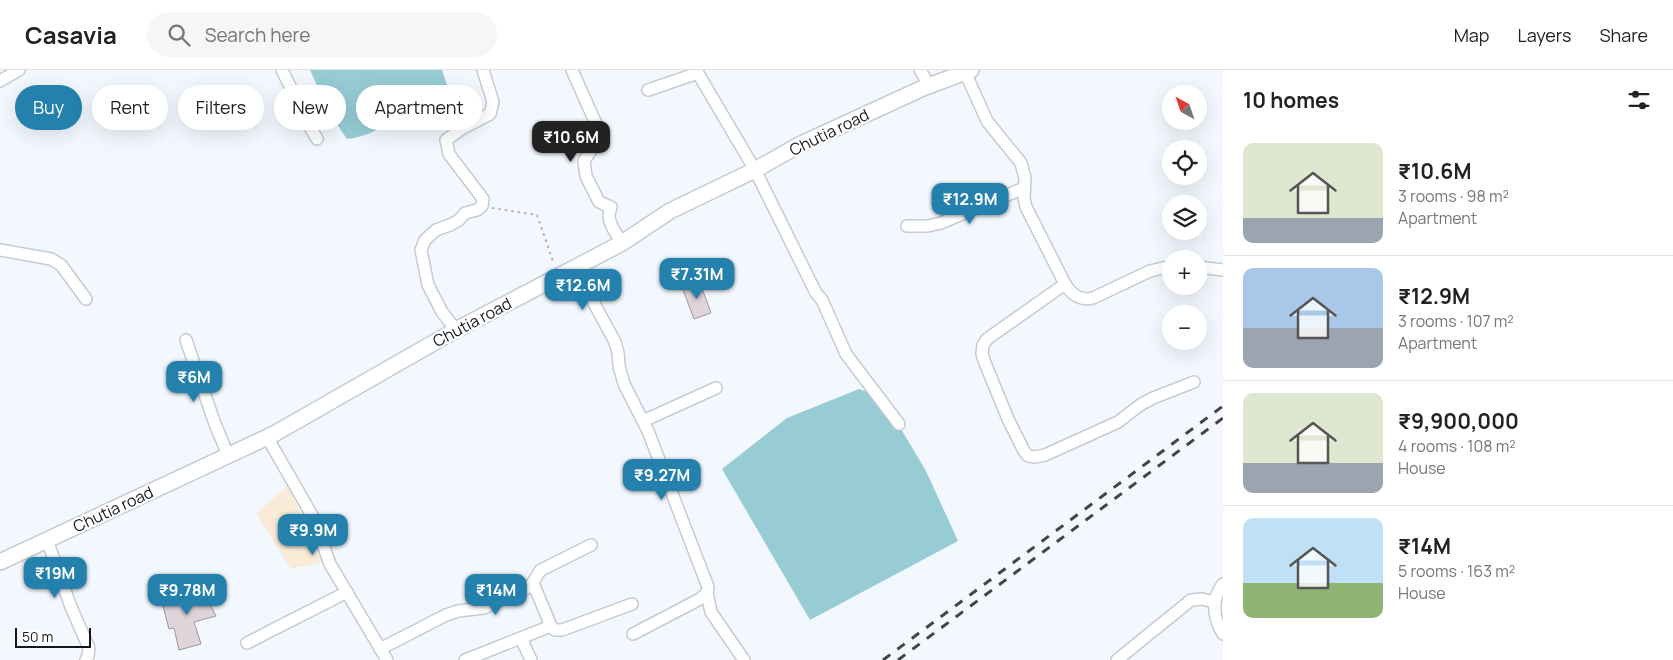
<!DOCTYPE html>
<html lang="en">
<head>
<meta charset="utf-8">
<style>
	:root { --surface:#fff; --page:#f6f6f6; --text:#222; --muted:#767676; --line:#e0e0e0; --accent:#2481ae }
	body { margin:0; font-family:Manrope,sans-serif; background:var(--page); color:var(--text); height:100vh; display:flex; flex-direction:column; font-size:19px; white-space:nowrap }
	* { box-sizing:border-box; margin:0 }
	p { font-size:16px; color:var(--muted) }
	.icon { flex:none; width:28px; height:28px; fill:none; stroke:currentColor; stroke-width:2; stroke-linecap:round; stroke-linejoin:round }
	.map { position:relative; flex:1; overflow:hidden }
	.side { display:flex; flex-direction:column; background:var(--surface); width:450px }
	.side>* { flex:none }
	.banner { position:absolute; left:15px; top:15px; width:475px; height:45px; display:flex; gap:10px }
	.needle { width:32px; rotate:320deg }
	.fabs { position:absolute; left:1162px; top:15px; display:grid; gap:10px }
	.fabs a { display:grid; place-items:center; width:45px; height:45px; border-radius:50%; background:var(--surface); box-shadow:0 5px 20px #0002; font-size:25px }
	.scale { position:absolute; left:15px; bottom:12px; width:76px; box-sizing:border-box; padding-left:5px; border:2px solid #141719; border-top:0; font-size:14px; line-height:18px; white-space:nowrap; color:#141719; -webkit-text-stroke:4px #fff; paint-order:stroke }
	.price { position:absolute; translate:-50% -42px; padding:0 11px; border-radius:10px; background:var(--accent); color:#fff; font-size:16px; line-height:32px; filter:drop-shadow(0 1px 2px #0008) }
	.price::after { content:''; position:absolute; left:50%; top:30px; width:15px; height:11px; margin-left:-8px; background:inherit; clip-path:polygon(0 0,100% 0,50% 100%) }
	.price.selected { background:#222; color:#fff }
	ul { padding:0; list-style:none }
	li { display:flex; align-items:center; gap:15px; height:125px; padding:0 20px }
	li+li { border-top:1px solid var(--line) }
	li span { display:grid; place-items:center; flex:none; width:140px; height:100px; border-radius:10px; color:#555 }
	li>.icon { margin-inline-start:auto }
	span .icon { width:60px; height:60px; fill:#fffc; stroke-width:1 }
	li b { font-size:21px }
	h2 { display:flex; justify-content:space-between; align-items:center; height:60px; padding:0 20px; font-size:21px }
	.chip { padding:0 18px; border-radius:22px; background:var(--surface); box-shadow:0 5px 20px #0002; font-size:18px; line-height:45px }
	.chip.selected { background:var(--accent); color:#fff }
	header { display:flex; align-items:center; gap:30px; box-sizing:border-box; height:70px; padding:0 25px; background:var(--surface); border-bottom:1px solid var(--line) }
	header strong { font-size:24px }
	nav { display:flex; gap:28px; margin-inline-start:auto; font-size:18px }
	.search { width:350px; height:45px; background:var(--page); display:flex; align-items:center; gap:12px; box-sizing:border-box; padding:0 18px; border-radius:28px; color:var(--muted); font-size:19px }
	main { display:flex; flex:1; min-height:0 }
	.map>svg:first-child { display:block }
	.education { fill:#f9ebd8 }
	.water { fill:#97ccd5 }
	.building { fill:#ded4d9; stroke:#9f959a }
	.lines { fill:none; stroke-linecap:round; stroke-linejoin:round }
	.street-casing { stroke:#c4cbd3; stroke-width:14 }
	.secondary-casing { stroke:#c4cbd3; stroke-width:18 }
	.path { stroke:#aeb3b8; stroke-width:2; stroke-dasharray:2.5 4; stroke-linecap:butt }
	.street { stroke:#fff; stroke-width:11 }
	.secondary { stroke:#fff; stroke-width:15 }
	.rail { stroke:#414547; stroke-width:3; stroke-dasharray:9 9; stroke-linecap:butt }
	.labels { text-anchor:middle; stroke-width:4.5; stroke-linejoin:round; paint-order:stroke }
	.street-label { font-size:16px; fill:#141719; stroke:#fff }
</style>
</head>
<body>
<header>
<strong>Casavia</strong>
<div class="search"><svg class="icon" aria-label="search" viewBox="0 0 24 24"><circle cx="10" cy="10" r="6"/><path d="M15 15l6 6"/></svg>Search here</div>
<nav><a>Map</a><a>Layers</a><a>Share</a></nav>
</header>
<main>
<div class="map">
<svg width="1223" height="590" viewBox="0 0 1223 590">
	<rect width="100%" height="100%" fill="#f2f8fe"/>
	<polygon class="education" points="288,415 322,492 291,499 256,444"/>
	<g class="water">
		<path d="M310,0H442L447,15C436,21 423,26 412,34C389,51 378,65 347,69L330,44Z"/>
		<polygon points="859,319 882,327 926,401 958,471 810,550 722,399 787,348"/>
	</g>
	<g class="building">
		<polygon points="699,210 711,243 694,249 682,217"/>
		<polygon points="203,520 216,546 194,552 201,574 179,580 174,558 169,559 161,528"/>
	</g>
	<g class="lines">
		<defs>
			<g id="street">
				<polyline points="282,0 309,55 317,69"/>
				<path d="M572,0L601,65L584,91L586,106L599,132L611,137C605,151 615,161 622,173"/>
				<polyline points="696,0 755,100 816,223 822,230 846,284 899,354"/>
				<polyline points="920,0 929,15"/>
				<path d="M965,2L987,51L1021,93L1025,108L1024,128L1026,137L1065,214C1072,225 1080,231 1093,228L1150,201L1171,196"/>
				<polyline points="0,11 19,0"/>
				<polyline points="648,20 698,3"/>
				<polyline points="907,156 928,156 941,153 1024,118"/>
				<polyline points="0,180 51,189 61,195 86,229"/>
				<polyline points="1199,197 1223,200"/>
				<polyline points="575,198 615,272 618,283 619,296 624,314 648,361 708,517 707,523 700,529 633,564"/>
				<polyline points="1065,214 987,269 983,275 982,284 985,293 1008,349 1024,381 1028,386 1035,387 1045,385 1118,352 1140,335 1153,328 1194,312"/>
				<polyline points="456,260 442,242 428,215 421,180 425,170 436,160 450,155 459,150 465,143 477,140 482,136 483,129 449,84 446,70 463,58 490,44 493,32 483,0"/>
				<polyline points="186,270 215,354 228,385"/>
				<polyline points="643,351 716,318"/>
				<polyline points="267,367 313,447 330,494 387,590"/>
				<polyline points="47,470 71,537 89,578 88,586 86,590"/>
				<polyline points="533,513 551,556 555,560 562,560 632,534"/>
				<path d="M1223,514C1211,529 1213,548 1223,564"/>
				<polyline points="707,523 711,542 744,590"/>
				<polyline points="521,568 531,590"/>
				<polyline points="247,573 347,522"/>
				<path d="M380,579L446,545L458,541L484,538L529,517C535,512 536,505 541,500L591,475"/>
				<polyline points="465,590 551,556"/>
				<polyline points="1117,590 1191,530 1202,529 1214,532"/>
			</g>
			<polyline id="secondary" points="0,492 274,364 456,260 622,173 670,141 755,100 799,75 923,18 971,0"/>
		</defs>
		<use href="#street" class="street-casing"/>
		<use href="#secondary" class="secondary-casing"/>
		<polyline class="path" points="492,138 537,145 554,194"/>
		<use href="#street" class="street"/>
		<use href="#secondary" class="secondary"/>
		<g class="rail">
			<polyline points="883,590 1223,336"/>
			<polyline points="898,590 1223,348"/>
		</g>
	</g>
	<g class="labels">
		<g class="street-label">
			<text transform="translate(829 62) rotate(-26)" y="6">Chutia road</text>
			<text transform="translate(472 252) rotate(-28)" y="6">Chutia road</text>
			<text transform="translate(113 439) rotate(-25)" y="6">Chutia road</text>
		</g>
	</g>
</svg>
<div class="fabs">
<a><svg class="needle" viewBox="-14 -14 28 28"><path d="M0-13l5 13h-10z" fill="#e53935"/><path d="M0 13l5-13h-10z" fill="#767676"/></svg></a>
<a><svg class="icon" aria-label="locate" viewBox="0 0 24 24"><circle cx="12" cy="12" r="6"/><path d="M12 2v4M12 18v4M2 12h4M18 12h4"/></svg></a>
<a><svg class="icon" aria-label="layers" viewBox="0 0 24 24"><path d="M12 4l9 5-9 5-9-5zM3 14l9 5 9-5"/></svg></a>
<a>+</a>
<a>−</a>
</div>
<div class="scale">50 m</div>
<b class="price selected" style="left:571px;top:93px">₹10.6M</b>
<b class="price" style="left:970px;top:155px">₹12.9M</b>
<b class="price" style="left:697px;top:230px">₹7.31M</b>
<b class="price" style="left:583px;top:241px">₹12.6M</b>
<b class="price" style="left:194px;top:333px">₹6M</b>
<b class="price" style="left:662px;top:431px">₹9.27M</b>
<b class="price" style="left:313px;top:486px">₹9.9M</b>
<b class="price" style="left:55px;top:529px">₹19M</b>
<b class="price" style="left:187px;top:546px">₹9.78M</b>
<b class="price" style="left:496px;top:546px">₹14M</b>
<div class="banner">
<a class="chip selected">Buy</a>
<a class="chip">Rent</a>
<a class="chip">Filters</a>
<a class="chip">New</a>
<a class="chip">Apartment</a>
</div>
</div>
<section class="side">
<h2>10 homes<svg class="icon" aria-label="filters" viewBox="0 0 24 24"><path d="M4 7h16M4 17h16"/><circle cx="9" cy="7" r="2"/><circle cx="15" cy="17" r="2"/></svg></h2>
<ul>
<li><span style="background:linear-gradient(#dfe7d0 75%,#9aa5b1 0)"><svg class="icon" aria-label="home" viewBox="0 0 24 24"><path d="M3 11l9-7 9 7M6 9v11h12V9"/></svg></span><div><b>₹10.6M</b><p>3 rooms · 98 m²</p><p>Apartment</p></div></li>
<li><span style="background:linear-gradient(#a9c7e8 60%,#9aa5b1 0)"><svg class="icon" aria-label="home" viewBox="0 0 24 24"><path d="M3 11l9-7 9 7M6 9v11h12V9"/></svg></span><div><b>₹12.9M</b><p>3 rooms · 107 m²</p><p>Apartment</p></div></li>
<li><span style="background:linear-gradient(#dfe7d0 70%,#9aa5b1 0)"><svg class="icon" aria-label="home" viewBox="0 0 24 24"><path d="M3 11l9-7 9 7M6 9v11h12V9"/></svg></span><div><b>₹9,900,000</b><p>4 rooms · 108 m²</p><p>House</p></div></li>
<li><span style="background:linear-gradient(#bfe0f5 65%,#8fb573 0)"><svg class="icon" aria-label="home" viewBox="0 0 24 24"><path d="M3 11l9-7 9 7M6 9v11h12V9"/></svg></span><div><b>₹14M</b><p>5 rooms · 163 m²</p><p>House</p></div></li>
</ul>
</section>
</main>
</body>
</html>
